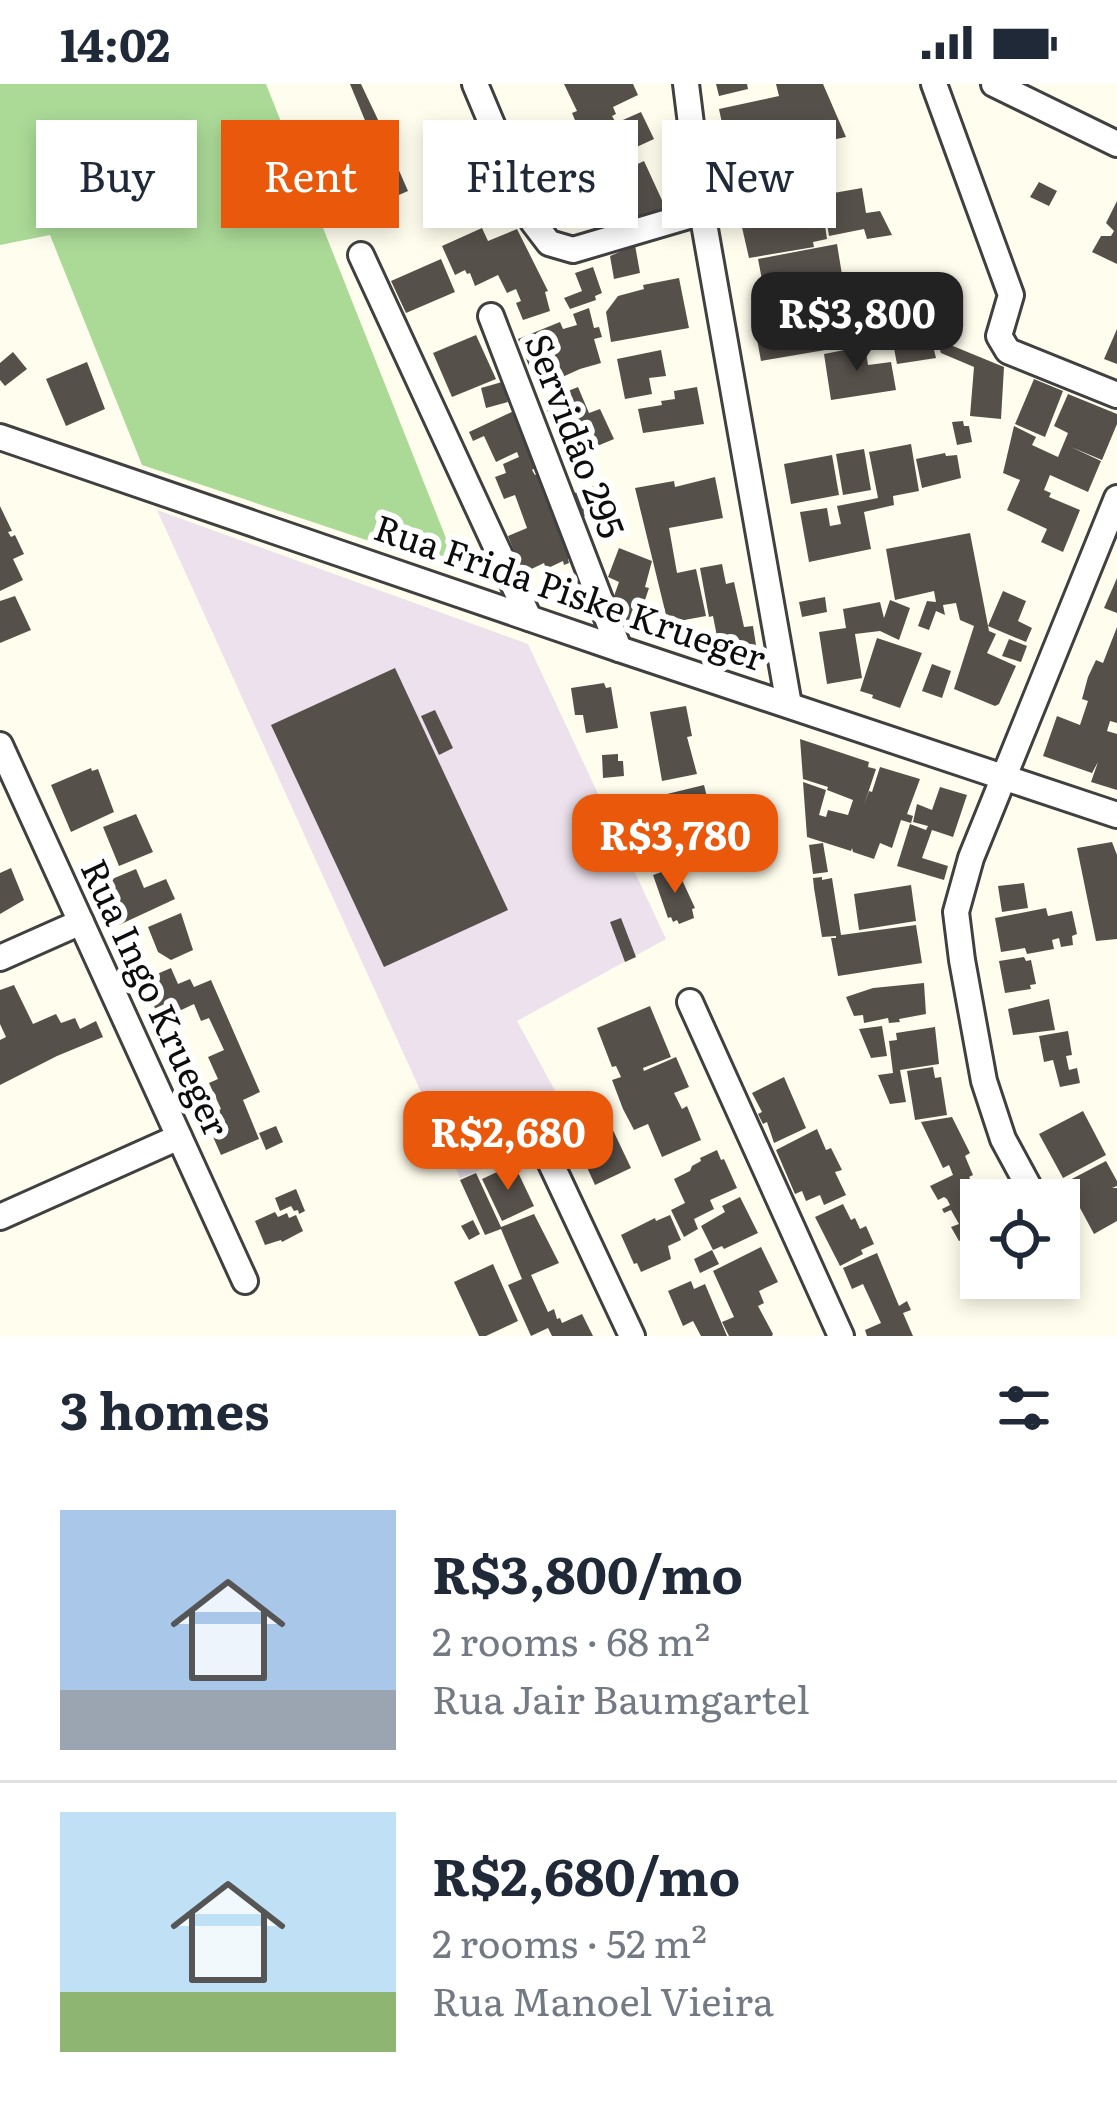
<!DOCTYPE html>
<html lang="en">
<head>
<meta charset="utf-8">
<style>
	:root { --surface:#fff; --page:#f6f6f7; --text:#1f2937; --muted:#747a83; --line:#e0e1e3; --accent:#ea580c }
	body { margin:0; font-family:Literata,serif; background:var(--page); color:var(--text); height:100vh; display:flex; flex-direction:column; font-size:45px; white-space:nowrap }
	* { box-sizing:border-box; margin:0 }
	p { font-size:39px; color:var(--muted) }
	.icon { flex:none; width:66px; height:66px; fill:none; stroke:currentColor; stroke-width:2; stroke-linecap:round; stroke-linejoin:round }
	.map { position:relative; height:1252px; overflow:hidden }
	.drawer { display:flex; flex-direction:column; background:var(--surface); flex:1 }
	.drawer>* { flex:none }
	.top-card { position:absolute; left:36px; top:36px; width:1047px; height:108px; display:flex; gap:24px }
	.controls { position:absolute; left:960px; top:1095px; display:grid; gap:24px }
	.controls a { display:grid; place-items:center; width:120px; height:120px; border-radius:0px; background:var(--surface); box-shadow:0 6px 18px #0003; font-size:60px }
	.price { position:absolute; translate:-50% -102px; padding:0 27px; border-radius:24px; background:var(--accent); color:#fff; font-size:39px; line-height:78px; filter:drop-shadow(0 3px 6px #0008) }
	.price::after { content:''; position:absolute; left:50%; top:72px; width:36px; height:27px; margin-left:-18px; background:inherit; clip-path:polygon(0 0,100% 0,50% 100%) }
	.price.on { background:#222; color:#fff }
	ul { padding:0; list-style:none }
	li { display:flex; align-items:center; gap:36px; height:300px; padding:0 60px }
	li+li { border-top:3px solid var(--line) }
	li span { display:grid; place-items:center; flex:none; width:336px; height:240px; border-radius:0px; color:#555 }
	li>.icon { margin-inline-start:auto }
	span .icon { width:144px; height:144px; fill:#fffc; stroke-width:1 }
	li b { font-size:51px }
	h2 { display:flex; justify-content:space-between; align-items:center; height:144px; padding:0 60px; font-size:51px }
	.tag { padding:0 42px; border-radius:0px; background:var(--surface); box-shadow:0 6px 18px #0003; font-size:42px; line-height:108px }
	.tag.on { background:var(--accent); color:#fff }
	.status { display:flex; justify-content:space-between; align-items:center; height:84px; padding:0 60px; background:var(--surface); direction:ltr }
	.status svg { height:33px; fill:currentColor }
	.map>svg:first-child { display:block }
	.industrial { fill:#ece1ec }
	.forest { fill:#abda97 }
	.building { fill:#56504a }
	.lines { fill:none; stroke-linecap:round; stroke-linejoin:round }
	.minor-casing { stroke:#404040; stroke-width:30 }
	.minor { stroke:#fff; stroke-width:24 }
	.labels { text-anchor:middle; stroke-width:12; stroke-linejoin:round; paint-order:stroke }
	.street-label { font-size:36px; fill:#0d0d0d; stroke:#fff }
</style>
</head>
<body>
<div class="status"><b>14:02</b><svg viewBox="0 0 49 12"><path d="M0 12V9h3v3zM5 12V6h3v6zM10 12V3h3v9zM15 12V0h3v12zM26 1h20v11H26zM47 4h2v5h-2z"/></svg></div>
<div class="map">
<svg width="1117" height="1252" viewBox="0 0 1117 1252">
	<rect width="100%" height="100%" fill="#fffeee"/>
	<polygon class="industrial" points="157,426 528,560 666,855 517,937 577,1047 460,1094"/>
	<polygon class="forest" points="0,0 266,0 459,487 142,381 50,151 0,161"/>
	<g class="building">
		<polygon points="350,0 361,0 380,40 369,46"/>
		<polygon points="564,0 633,0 638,11 613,23 616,30 612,32 616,39 641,28 654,55 580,89 572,68 596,58 590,43 580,48 572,29 577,27"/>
		<polygon points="716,0 747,0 748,5 719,12"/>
		<polygon points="776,0 823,0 846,53 817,59 814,38 810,38 810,43 758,54 759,62 728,68 719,25 779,12"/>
		<polygon points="380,43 408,107 360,128 329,64"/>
		<polygon points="793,63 794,73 782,75 788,108 748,116 745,102 736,103 734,90 743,89 740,74"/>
		<polygon points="644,77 667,127 638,140 629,120 602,131 586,91 615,80 618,89"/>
		<polygon points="1039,98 1057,107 1049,122 1030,113"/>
		<polygon points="862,104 866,129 880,127 892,151 867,155 864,145 829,152 822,111"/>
		<polygon points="1117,117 1117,180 1092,168 1101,152 1111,152 1114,147 1106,139"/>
		<polygon points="809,127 810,137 824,134 827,155 813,158 814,163 749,174 741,139"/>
		<polygon points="482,144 488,157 517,145 548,207 545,208 550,227 523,236 516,219 521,217 516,205 507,209 498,191 475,202 470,189 467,190 465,186 455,191 442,162"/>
		<polygon points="837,160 844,203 818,207 815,191 802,194 806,215 767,222 758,175"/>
		<polygon points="635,161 640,189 614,195 610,172"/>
		<polygon points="441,175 455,208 406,229 391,197"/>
		<polygon points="593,183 602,209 595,212 596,216 570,225 564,214 582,207 575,189"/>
		<polygon points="679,194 689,244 611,258 606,228 618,212 644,205 643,201"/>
		<polygon points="900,207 902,220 885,223 883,211"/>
		<polygon points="822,216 831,265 761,277 757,255 769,253 766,238 771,237 769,226"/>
		<polygon points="589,224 594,244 599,243 602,253 594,255 601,279 580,285 538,304 518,255 560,238 563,245 577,241 573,230"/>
		<polygon points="1117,245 1117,280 1104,275"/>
		<polygon points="930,248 931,253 1004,283 1001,335 970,332 974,283 941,269 940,266 934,266 936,274 897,280 892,254"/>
		<polygon points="476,251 496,295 452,313 433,269"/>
		<polygon points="865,262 868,281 891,278 896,306 831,316 824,270"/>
		<polygon points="661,266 666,292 649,294 652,310 625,315 617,275"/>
		<polygon points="13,268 27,285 5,302 0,296 0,279"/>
		<polygon points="87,278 105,325 66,342 46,295"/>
		<polygon points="1034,295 1063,307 1045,353 1015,340"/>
		<polygon points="502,298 508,318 486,324 481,304"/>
		<polygon points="578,303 589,329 600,325 614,355 583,368 578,357 563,362 543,317"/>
		<polygon points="697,303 704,340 643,349 638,325 662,321 661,317 675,315 674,307"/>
		<polygon points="1068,310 1117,330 1117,340 1102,376 1071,363 1101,377 1088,408 1050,391 1044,406 1051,409 1049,413 1080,426 1063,468 1041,458 1047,445 1007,426 1020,396 1003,389 1014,342 1036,353 1032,361 1058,373 1068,349 1054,342"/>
		<polygon points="516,326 538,377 533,380 535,384 532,386 535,391 543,387 555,434 572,472 568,475 569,479 564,481 563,477 546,485 544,479 523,489 508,452 527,444 515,411 504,415 495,393 506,389 503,380 519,373 517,368 496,378 484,352 473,357 469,348"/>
		<polygon points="963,337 964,342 969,342 972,358 957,361 952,338"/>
		<polygon points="911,360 919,407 893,412 894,421 864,428 871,465 809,478 800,428 827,424 830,442 841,440 837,422 878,414 869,368"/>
		<polygon points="864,365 871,406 843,411 836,370"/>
		<polygon points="945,369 946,372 957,371 961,394 922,404 916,375"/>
		<polygon points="832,371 839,411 791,420 784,380"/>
		<polygon points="715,393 723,434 669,444 677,489 696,485 706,532 668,539 635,404 674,397 675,403"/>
		<polygon points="598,400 608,424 580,434 572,410"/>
		<polygon points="0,422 12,447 8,448 11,453 15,451 24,470 13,475 23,496 0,507"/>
		<polygon points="970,449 989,547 996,550 987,569 1016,582 999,620 995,622 954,605 974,542 960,536 956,519 943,521 945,531 936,527 929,546 918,542 927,517 936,518 934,507 895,516 886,465"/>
		<polygon points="619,464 652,477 645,503 649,504 637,540 608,529 619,498 608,493"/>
		<polygon points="722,480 726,500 734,498 744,543 753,542 756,561 720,568 713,532 709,533 700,484"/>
		<polygon points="1117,494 1117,529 1104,524"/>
		<polygon points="1003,507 1026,517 1018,537 1032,544 1026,558 988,542"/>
		<polygon points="15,512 31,546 0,559 0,517"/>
		<polygon points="825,513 827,528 802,533 799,518"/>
		<polygon points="890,516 910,524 899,556 880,547 855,550 862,594 827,600 819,548 846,544 843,525 880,518 884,534"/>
		<polygon points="1117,543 1117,639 1110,637 1107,647 1117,650 1117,706 1091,698 1098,678 1092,689 1043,672 1057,632 1080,641 1088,617 1082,615 1088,593 1096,576 1103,579"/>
		<polygon points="877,554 922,569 900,624 872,614 873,611 860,607"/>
		<polygon points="1009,555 1027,562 1021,578 1002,572"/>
		<polygon points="932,580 951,587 942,614 922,607"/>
		<polygon points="395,584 508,826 384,883 271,641"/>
		<polygon points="604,599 606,604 611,603 618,644 586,649 583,631 575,631 571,604"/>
		<polygon points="686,622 692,652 687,653 697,690 662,697 650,628"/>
		<polygon points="435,626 453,664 439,671 421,632"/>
		<polygon points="800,655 869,678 868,683 876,685 864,721 869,707 872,708 880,683 920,695 907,730 913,732 911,739 901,736 892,764 880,759 874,775 853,768 852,764 851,767 807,753 803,698 826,706 819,731 826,733 828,726 848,731 853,716 827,706 828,703 803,695"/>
		<polygon points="618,670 618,677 623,677 624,692 603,694 602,671"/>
		<polygon points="91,684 92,687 98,685 114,728 71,748 51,701"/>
		<polygon points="704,701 718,757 676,765 677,768 674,770 676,778 651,788 636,748 650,743 647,734 658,730 668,755 672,753 659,716 668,714 667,710"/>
		<polygon points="940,703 967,711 953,753 932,746 922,774 948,782 944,796 897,782 910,740 926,746 928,742 913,738 917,720 932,726"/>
		<polygon points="136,730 153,768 119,782 103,743"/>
		<polygon points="1112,758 1117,771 1117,855 1096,857 1077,764"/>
		<polygon points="823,759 828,788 813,790 809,761"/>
		<polygon points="676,783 695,824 692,825 694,834 679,840 677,836 673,838 671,833 668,834 653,791"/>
		<polygon points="11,784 24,816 0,830 0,789"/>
		<polygon points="136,785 144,804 166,795 175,815 119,841 116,836 119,834 105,798"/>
		<polygon points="822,793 822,796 832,794 841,851 916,841 922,879 838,892 831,854 836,854 836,852 822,853 814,804 813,794"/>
		<polygon points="1024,799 1028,824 1002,828 998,802"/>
		<polygon points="911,801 916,837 859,846 854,810"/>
		<polygon points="1046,824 1048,832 1072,827 1077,850 1072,852 1073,861 1061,863 1059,854 1052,856 1054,865 1027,870 1025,864 1001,868 995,834"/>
		<polygon points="181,829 193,866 171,876 158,868 148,843"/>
		<polygon points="621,834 636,873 625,878 610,838"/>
		<polygon points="1024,873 1026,877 1031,876 1036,900 1030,901 1031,905 1005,909 999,877"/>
		<polygon points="171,884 178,900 190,895 194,903 211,896 260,1008 243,1016 259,1055 221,1071 204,1032 221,1025 209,999 218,995 208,973 224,966 209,934 201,937 194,920 160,936 143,896"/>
		<polygon points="924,899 926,930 899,935 900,938 889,939 888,934 864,939 863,931 854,932 846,913 873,904"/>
		<polygon points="14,901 33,940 56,930 61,939 75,934 80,945 96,937 103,953 57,972 0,1001 0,956 6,953 0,940 0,906"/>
		<polygon points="1049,915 1055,946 1013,951 1008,925"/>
		<polygon points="650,922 671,973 643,984 644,987 676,973 689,1003 674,1009 682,1025 687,1022 701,1056 662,1073 648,1040 634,1046 623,1025 612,996 621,993 616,982 612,983 597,944"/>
		<polygon points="882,942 887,972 871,974 859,945"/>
		<polygon points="935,943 939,980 900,986 906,1018 890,1020 878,991 893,989 889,957 897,956 896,949"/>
		<polygon points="1068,947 1072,971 1066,972 1069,986 1077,984 1080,999 1060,1003 1053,976 1044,978 1039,952"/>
		<polygon points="933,983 935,994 941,993 947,1031 915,1036 907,987"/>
		<polygon points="784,993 806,1044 774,1059 767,1038 763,1040 758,1030 762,1028 752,1009"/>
		<polygon points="1083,1027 1106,1071 1063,1094 1039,1050"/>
		<polygon points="952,1033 970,1069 965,1072 973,1091 969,1093 974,1102 968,1105 975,1119 981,1116 981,1145 959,1157 951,1143 959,1140 951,1126 944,1129 942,1125 950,1121 947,1115 944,1113 938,1116 930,1102 953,1091 949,1081 943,1084 921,1038"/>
		<polygon points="276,1042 283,1058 266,1066 259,1049"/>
		<polygon points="611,1042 631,1084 595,1101 576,1059"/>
		<polygon points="817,1045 826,1066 831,1064 842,1086 835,1088 846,1111 824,1121 820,1111 806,1117 802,1107 795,1110 776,1066"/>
		<polygon points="717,1066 721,1076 724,1075 737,1104 710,1116 714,1125 694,1135 698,1145 684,1153 671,1126 685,1119 674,1095 690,1087 692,1082 701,1077 700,1074"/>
		<polygon points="1106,1077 1117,1097 1117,1102 1112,1104 1117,1104 1117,1137 1094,1150 1066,1098"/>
		<polygon points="514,1080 534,1122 502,1137 482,1095"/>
		<polygon points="476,1089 501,1143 534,1130 559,1179 531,1191 548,1228 554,1225 557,1235 560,1234 562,1239 582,1230 593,1252 552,1252 548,1244 531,1252 508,1201 522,1195 501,1145 485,1151 460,1096"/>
		<polygon points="296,1105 305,1127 299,1130 298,1126 294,1127 291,1122 280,1127 275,1114"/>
		<polygon points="740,1113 758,1149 724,1165 722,1162 713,1166 701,1142 725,1128 722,1122"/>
		<polygon points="843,1120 851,1136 855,1134 860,1145 866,1142 874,1160 861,1166 863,1170 840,1182 815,1133"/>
		<polygon points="275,1128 278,1133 287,1129 289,1134 296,1131 303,1147 282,1158 281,1156 265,1161 255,1137"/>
		<polygon points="670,1131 681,1156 668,1162 671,1175 641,1188 637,1179 634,1180 621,1151 655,1134 656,1137"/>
		<polygon points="473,1136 480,1150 469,1156 461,1142"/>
		<polygon points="761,1163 778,1198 759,1207 764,1219 758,1222 773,1250 772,1252 729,1252 722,1238 734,1233 713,1187"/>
		<polygon points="712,1166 719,1180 700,1189 694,1175"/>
		<polygon points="877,1169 899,1222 907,1217 911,1226 903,1229 913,1252 867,1252 865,1246 881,1239 863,1200 852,1205 843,1184"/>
		<polygon points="493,1180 518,1237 486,1252 479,1252 454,1198"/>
		<polygon points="691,1197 694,1205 705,1200 727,1252 701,1252 693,1237 683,1242 668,1207"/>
	</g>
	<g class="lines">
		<defs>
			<g id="minor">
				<polyline points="475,0 533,138 549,159 573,166 702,128"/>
				<polyline points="686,0 702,128 789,621"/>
				<polyline points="934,0 1011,211 999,252 1008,267 1117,311"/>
				<polyline points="994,0 1117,60"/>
				<polyline points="361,171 529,534"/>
				<polyline points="491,232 619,565"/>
				<polyline points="0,353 619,565 1117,731"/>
				<polyline points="0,661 245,1197"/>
				<polyline points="0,874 81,838"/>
				<polyline points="690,918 841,1252"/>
				<polyline points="546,1069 632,1252"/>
				<polyline points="1036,1116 1003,1055 984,997 962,876 956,828 971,774 1117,414"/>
				<polyline points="0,1133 179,1053"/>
			</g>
		</defs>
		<use href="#minor" class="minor-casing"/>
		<use href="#minor" class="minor"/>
	</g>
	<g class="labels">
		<g class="street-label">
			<text transform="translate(575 352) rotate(69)" y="13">Servidão 295</text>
			<text transform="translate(570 509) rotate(19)" y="13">Rua Frida Piske Krueger</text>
			<text transform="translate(155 914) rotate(65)" y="13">Rua Ingo Krueger</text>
		</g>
	</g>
</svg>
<div class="controls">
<a><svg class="icon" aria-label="locate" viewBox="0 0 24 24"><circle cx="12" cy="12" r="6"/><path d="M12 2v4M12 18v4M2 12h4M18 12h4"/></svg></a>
</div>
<b class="price on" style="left:857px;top:290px">R$3,800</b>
<b class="price" style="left:675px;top:812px">R$3,780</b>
<b class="price" style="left:508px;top:1109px">R$2,680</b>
<div class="top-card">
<a class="tag">Buy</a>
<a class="tag on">Rent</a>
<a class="tag">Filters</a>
<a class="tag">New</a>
</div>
</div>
<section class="drawer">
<h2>3 homes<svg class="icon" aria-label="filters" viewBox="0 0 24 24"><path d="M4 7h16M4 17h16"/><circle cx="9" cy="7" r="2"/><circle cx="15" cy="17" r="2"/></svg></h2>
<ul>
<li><span style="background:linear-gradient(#a9c7e8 75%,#9aa5b1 0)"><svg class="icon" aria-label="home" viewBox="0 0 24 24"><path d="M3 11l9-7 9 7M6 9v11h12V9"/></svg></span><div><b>R$3,800/mo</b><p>2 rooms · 68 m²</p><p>Rua Jair Baumgartel</p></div></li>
<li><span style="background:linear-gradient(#bfe0f5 75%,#8fb573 0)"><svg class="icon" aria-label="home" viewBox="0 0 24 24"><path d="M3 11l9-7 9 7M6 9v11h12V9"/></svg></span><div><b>R$2,680/mo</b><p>2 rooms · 52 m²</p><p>Rua Manoel Vieira</p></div></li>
</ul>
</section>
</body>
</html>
